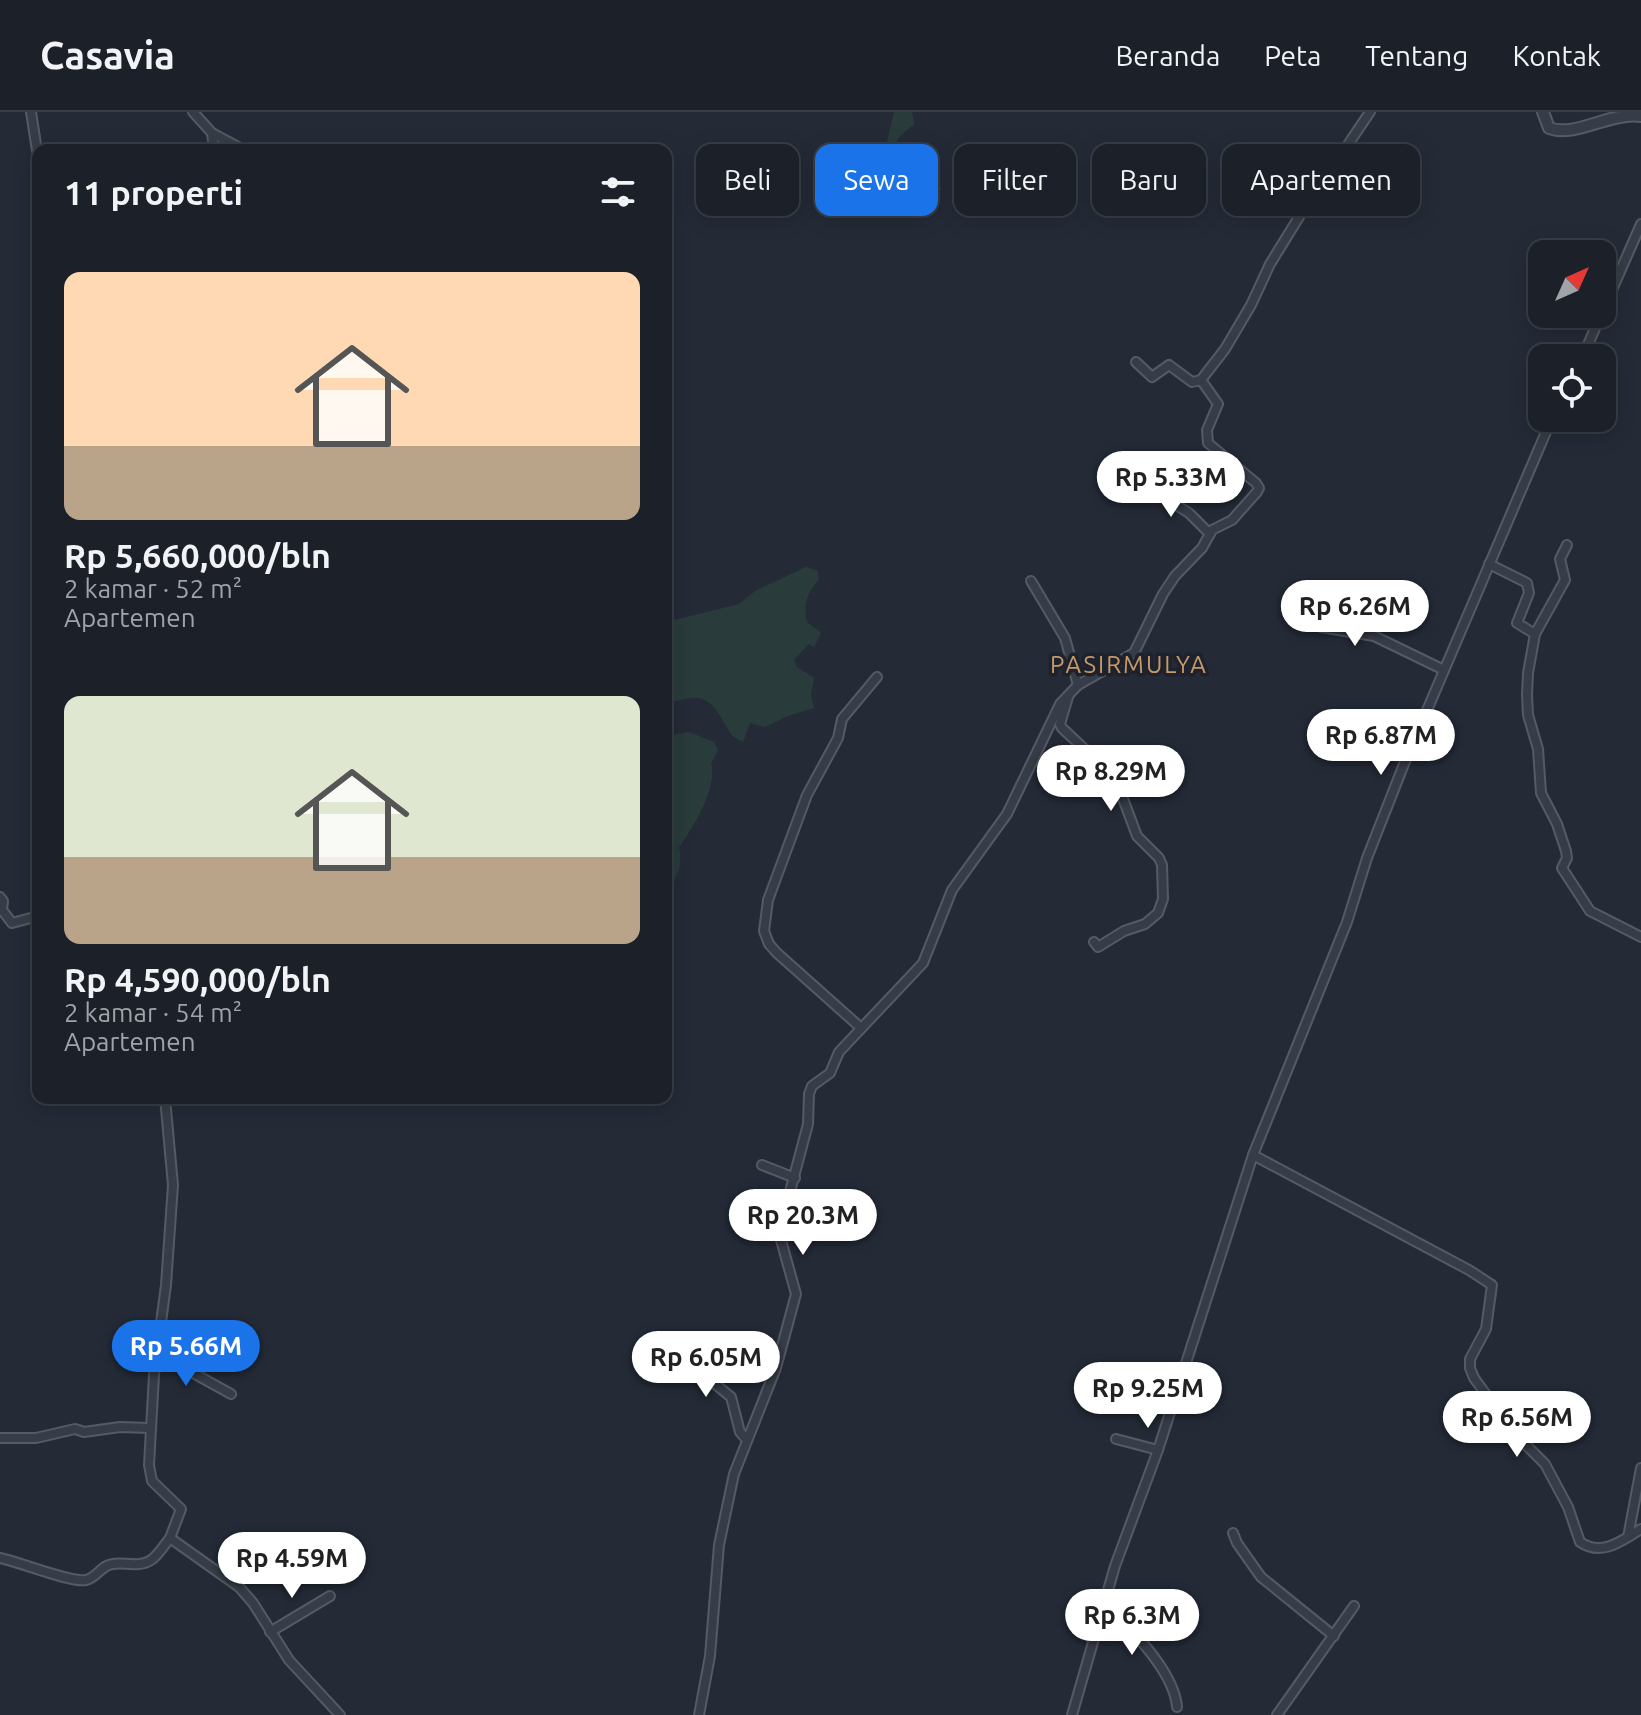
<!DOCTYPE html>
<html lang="id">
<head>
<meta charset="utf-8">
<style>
	:root { --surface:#1b2029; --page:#242831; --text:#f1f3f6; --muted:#a0a3a8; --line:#393e46; --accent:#1a73e8 }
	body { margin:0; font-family:Ubuntu,sans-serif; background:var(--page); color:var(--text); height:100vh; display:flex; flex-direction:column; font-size:30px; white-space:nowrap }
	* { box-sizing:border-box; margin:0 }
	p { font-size:26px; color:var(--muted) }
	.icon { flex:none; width:44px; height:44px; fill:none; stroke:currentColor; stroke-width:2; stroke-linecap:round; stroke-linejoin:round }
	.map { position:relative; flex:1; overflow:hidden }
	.drawer { position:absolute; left:32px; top:32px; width:640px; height:960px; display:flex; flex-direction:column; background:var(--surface); border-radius:16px; box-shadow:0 4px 20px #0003,0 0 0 2px var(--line) }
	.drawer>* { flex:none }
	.top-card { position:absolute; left:696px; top:32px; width:760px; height:72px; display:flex; gap:16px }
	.needle { width:52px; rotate:45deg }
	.tools { position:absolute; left:1528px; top:128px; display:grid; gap:16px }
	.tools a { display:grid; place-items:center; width:88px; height:88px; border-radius:16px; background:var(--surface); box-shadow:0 4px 20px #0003,0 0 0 2px var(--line); font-size:40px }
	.price { position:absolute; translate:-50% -68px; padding:0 18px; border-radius:28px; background:#fff; color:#222; font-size:26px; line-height:52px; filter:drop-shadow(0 2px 4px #0008) }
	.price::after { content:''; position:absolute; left:50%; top:48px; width:24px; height:18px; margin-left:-12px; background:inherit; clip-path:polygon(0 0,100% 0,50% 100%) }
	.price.on { background:var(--accent); color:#fff }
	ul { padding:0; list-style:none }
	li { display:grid; align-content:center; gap:16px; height:424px; padding:0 32px }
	li span { display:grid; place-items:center; height:248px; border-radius:16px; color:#555 }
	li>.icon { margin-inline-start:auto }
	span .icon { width:144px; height:144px; fill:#fffc; stroke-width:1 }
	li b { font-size:34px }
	h2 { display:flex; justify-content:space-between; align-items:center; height:96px; padding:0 32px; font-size:34px }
	.chip { padding:0 28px; border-radius:16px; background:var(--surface); box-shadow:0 4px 20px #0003,0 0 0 2px var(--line); font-size:28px; line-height:72px }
	.chip.on { background:var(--accent); color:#fff }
	header { display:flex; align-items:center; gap:48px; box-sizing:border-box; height:112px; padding:0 40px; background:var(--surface); border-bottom:2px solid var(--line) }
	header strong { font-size:38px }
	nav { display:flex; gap:44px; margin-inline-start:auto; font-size:28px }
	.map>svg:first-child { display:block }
	.green { fill:#2a3b3c }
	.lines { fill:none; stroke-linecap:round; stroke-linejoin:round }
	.minor-casing { stroke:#555b65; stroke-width:12 }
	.tertiary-casing { stroke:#555b65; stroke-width:14 }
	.minor { stroke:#373d48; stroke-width:8 }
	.tertiary { stroke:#373d48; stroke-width:10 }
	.labels { text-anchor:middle; stroke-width:7; stroke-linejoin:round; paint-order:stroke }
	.quarter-label { font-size:24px; letter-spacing:2px; fill:#c7996a; stroke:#1d222c }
</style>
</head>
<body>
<header>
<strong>Casavia</strong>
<nav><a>Beranda</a><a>Peta</a><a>Tentang</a><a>Kontak</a></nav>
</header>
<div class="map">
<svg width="1641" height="1603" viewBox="0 0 1641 1603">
	<rect width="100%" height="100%" fill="#242b37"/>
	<g class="green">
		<path d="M894,0H912L914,13C861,48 932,56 942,78L934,80L920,72L895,66C879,44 889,24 894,0Z"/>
		<path d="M806,455L818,459L819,467C807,482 803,491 807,510L821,521L814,535L809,532L794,548L797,555L814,566L811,583L814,596L788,604L765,615L750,611L743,630C740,628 735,626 732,623C722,612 716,583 691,586C683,587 676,590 666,590V510L739,492L755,479Z"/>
		<path d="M689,620L714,630L718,638L711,652C718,675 693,716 679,735C683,756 678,764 666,781V624Z"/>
	</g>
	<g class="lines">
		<defs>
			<g id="minor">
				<polyline points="31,0 38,45"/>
				<polyline points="193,0 212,21 214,38"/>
				<polyline points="212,21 244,38"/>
				<polyline points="107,36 111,38"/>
				<polyline points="1582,246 1641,112"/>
				<polyline points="1136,250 1152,265 1169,253 1192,270 1201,268"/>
				<polyline points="1147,375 1189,401 1210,422"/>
				<polyline points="1567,433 1560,447 1565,468 1535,522 1528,561 1527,583 1528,603 1538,637 1541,681 1557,712 1566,739 1567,746 1562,756 1590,799 1641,825"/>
				<polyline points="1489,452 1527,471 1529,481 1517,511 1535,522"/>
				<polyline points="1031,469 1065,526 1078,573"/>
				<polyline points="1289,487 1321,515 1374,524 1444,558"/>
				<polyline points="1068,585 1060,612 1062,616 1110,661 1119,676 1137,724 1159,746 1162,753 1163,787 1158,801 1145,812 1124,819 1098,835 1094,830"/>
				<polyline points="0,785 3,789 2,798 12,811 38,804"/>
				<polyline points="860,915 777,841 769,832 764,819 768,788 807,683 838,626 842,607 877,565"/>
				<polyline points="165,986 173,1073 166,1173 154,1263 149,1353 152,1369 181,1397 170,1426 239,1475 253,1491 289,1548 340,1603"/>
				<path d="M1253,1043L1469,1158L1492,1173L1486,1217L1470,1247V1256L1474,1266L1515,1322L1545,1352L1568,1395L1580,1430C1602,1445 1621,1429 1641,1417"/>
				<polyline points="762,1053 795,1066"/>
				<polyline points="664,1237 690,1249 706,1252 704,1263 731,1285 740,1320 747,1328"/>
				<polyline points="157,1241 231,1282"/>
				<polyline points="0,1326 36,1326 75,1317 84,1320 120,1315 149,1316"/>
				<polyline points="1116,1327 1158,1338"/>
				<polyline points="1233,1421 1237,1431 1261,1465 1334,1524"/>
				<polyline points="1628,1425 1641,1356"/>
				<path d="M0,1446C20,1450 71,1471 86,1468C97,1466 101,1453 113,1452C118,1451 126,1452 132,1452C153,1454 158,1441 170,1426"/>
				<path d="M1105,1490C1129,1516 1174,1558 1177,1595"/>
				<polyline points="270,1520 330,1484"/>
				<polyline points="699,1603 710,1544 719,1433 734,1362 776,1256 796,1182 779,1121 808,1012 809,982 812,974 830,961 839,940 923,851 952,778 1007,702 1060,592 1078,573 1134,541 1163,482 1175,464 1202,436 1212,418 1232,408 1257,380 1259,376 1256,371 1208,331 1207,318 1218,292 1201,268 1225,237 1251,193 1270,152 1320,71 1337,62 1349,31 1370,0"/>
				<polyline points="1072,1603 1115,1454 1158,1338 1253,1043 1347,810 1367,746 1404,652 1552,306"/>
				<polyline points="1277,1603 1354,1494"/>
			</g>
			<path id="tertiary" d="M1543,0L1549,16C1576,26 1608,0 1641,4"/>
		</defs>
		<use href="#minor" class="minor-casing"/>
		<use href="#tertiary" class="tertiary-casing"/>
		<use href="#minor" class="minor"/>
		<use href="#tertiary" class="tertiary"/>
	</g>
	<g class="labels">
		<g class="quarter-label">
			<text x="1129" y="561">PASIRMULYA</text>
		</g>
	</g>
</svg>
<div class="tools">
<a><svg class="needle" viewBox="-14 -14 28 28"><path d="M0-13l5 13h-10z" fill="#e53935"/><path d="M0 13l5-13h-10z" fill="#a0a3a8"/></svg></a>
<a><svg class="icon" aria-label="locate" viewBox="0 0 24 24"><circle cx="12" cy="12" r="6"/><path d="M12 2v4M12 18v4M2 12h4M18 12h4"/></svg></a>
</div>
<b class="price" style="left:1171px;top:407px">Rp 5.33M</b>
<b class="price" style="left:1355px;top:536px">Rp 6.26M</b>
<b class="price" style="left:1381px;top:665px">Rp 6.87M</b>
<b class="price" style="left:1111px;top:701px">Rp 8.29M</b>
<b class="price" style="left:803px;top:1145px">Rp 20.3M</b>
<b class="price on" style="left:186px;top:1276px">Rp 5.66M</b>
<b class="price" style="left:706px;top:1287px">Rp 6.05M</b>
<b class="price" style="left:1148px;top:1318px">Rp 9.25M</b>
<b class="price" style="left:1517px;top:1347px">Rp 6.56M</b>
<b class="price" style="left:292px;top:1488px">Rp 4.59M</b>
<b class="price" style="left:1132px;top:1545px">Rp 6.3M</b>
<div class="top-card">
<a class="chip">Beli</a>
<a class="chip on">Sewa</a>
<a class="chip">Filter</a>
<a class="chip">Baru</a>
<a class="chip">Apartemen</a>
</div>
<section class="drawer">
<h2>11 properti<svg class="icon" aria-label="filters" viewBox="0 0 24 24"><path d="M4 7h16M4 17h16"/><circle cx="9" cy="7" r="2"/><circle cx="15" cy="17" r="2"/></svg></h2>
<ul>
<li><span style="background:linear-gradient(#ffd9b3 70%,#b9a48a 0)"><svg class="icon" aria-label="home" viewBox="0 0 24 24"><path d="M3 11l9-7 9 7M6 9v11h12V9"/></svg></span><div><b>Rp 5,660,000/bln</b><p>2 kamar · 52 m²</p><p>Apartemen</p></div></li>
<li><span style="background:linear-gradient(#dfe7d0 65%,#b9a48a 0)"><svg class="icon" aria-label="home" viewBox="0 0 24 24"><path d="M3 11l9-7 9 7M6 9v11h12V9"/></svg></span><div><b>Rp 4,590,000/bln</b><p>2 kamar · 54 m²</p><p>Apartemen</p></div></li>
</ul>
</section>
</div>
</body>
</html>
